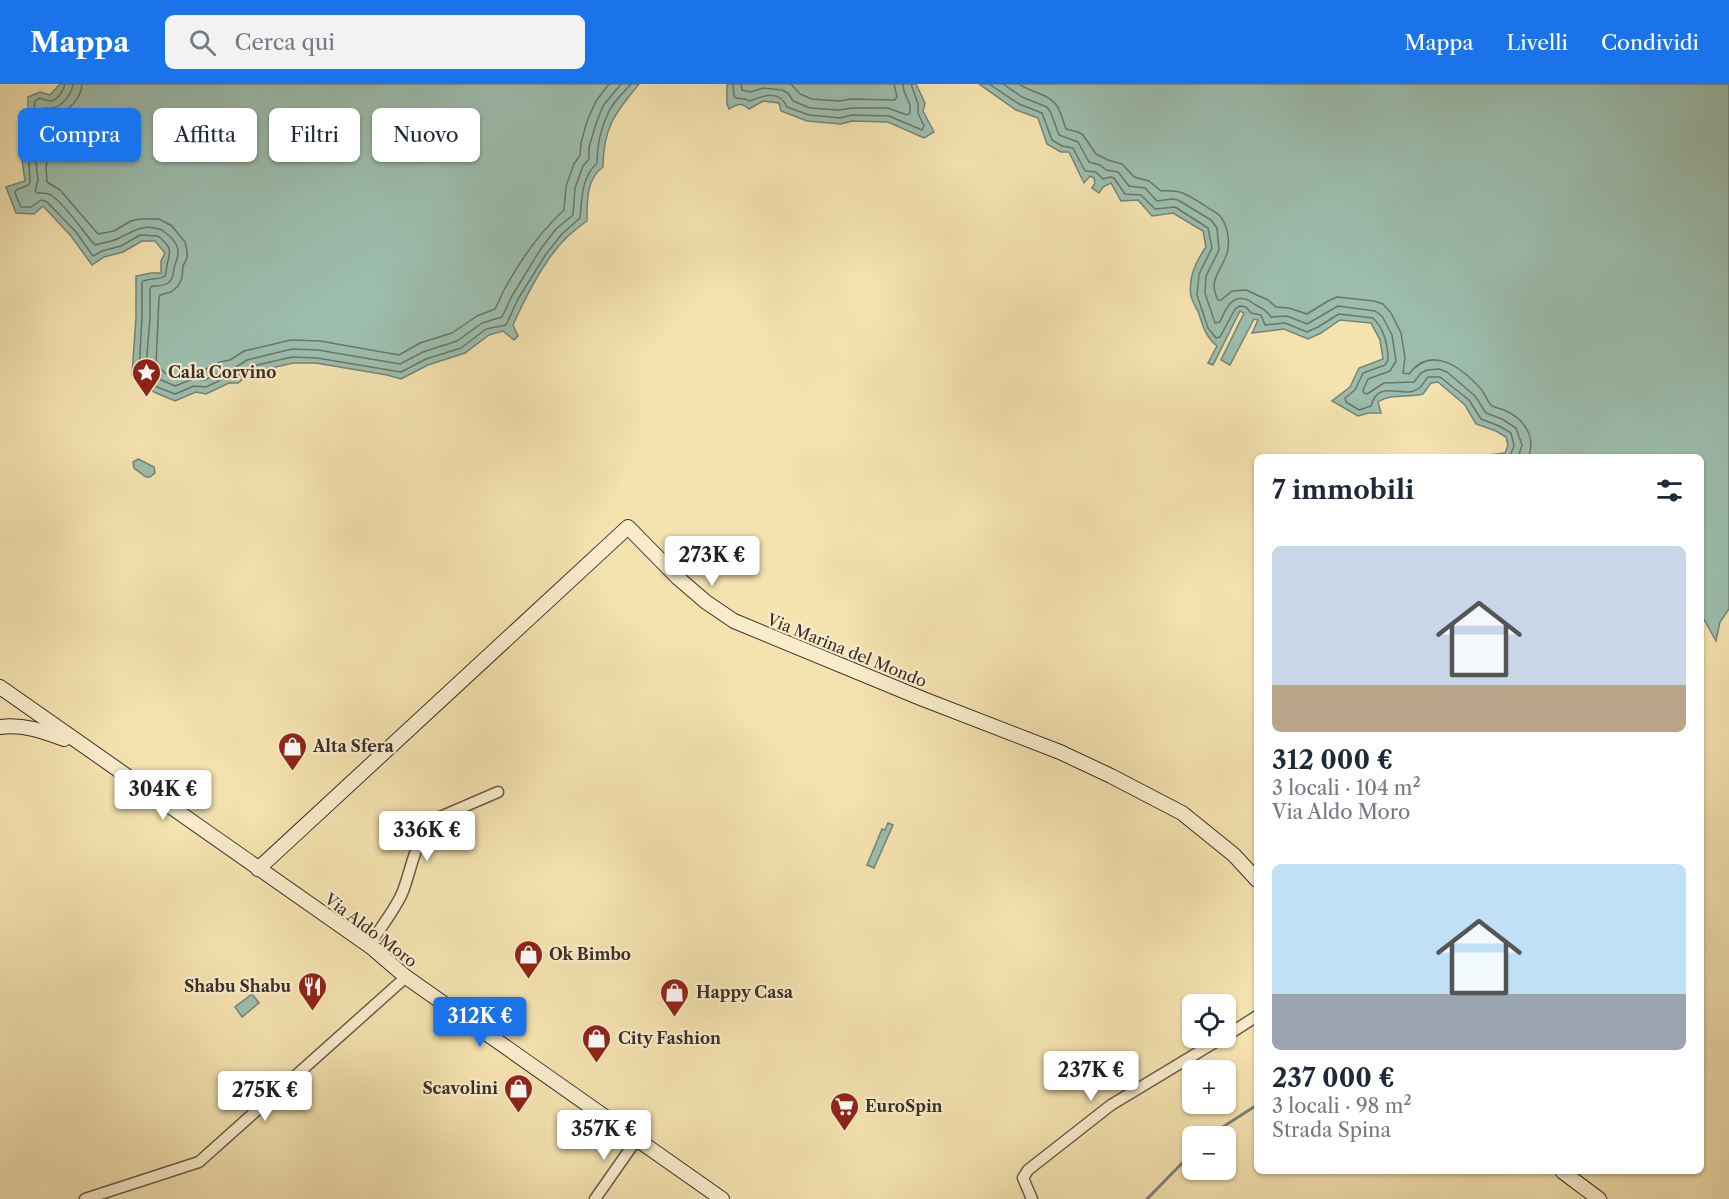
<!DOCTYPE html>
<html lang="it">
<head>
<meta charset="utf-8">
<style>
	:root { --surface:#fff; --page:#f2f2f3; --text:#1f2937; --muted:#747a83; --accent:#1a73e8 }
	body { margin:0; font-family:"Libre Caslon Text",serif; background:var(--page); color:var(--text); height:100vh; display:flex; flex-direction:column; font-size:22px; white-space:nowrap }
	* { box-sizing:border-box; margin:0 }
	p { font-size:20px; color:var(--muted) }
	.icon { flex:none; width:33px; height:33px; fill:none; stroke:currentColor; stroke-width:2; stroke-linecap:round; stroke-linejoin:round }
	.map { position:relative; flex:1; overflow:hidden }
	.side { position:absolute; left:1254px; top:370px; width:450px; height:720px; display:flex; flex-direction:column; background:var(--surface); border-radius:9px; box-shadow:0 2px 4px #0004 }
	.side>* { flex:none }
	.hud { position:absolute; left:18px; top:24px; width:570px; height:54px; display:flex; gap:12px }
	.buttons { position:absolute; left:1182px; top:910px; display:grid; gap:12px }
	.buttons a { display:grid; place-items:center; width:54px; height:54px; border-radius:9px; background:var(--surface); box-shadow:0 2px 4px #0004; font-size:30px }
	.price { position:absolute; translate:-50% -51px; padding:0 14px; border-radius:6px; background:#fff; color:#222; font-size:20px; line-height:39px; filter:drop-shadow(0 2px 3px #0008) }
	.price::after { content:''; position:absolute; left:50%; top:36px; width:18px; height:14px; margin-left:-9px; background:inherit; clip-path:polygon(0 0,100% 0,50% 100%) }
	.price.on { background:var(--accent); color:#fff }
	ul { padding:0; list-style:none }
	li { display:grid; align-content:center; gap:12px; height:318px; padding:0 18px }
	li span { display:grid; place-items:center; height:186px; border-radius:9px; color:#555 }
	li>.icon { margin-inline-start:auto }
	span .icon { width:108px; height:108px; fill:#fffc; stroke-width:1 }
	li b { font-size:26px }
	h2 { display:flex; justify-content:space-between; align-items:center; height:72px; padding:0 18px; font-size:26px }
	.tag { padding:0 21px; border-radius:9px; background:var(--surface); box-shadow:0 2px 4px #0004; font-size:21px; line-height:54px }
	.tag.on { background:var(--accent); color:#fff }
	header { display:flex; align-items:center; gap:36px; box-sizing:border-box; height:84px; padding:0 30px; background:var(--accent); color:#fff }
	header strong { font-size:28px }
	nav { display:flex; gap:33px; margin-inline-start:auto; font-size:21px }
	.search { width:420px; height:54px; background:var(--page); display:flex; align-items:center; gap:15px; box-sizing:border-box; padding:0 21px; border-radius:9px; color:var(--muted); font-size:22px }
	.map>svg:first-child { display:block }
	.water { fill:#9cbdad; stroke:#768378; stroke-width:1.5 }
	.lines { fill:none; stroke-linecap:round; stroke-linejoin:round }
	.shore { stroke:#6c756a; stroke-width:1.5 }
	.stream { stroke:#768378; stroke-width:3 }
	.street-casing { stroke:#6a5a4a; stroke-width:13 }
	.secondary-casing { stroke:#3c2d28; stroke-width:16 }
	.street { stroke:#f8eccb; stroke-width:10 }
	.secondary { stroke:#f8eccb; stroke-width:14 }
	.labels { text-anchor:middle; stroke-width:4.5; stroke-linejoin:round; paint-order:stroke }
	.poi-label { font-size:16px; font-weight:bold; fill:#3c2d28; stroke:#f8eccb; text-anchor:start }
	.street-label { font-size:16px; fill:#3c2d28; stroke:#f8eccb }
</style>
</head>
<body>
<header>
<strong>Mappa</strong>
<div class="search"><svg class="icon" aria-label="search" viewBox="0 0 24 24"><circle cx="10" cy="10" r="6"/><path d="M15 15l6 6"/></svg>Cerca qui</div>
<nav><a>Mappa</a><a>Livelli</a><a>Condividi</a></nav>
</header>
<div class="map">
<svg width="1729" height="1115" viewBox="0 0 1729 1115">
	<rect width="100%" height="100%" fill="#f4e2af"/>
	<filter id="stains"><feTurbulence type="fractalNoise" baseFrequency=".00333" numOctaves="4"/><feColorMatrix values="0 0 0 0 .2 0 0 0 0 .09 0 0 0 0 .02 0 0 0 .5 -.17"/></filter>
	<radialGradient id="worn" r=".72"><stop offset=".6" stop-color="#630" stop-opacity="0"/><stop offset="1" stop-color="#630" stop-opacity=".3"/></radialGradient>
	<g class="water">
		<path d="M60,0H639C615,29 603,44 603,83C586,95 587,118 587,137C580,142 574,147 568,152C546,173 525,214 513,241L518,252L514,256L503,247L489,251L465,269L428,281L401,295L387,291L316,279H293L250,289L238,299H229L206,310L196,308L175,317L154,308L132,291L136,233V192L151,189H161V177L165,169L155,157H142L123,168L104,173L92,181L71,152L43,122L34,130L16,129L6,103L25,97L22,76L35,50L21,36L28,25V13L40,8L50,11Z"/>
		<path d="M727,0H916L925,19L923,27L934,48L924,54L888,38L852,37L841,40L807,37L781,27L779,19L763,17L749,25C742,18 737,20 729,25L727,20Z"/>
		<path d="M979,0H1729V525L1720,538L1716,557L1701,530V374L1486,373L1488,371L1505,369L1508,361L1506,353L1496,347L1476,340L1465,321L1438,298L1431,299L1423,310C1408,314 1391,309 1378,318L1381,329H1369L1358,332L1332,317L1350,303L1359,284L1383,275L1380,256L1371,239L1340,236L1321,249L1308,255L1284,245L1252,249L1258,236L1254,235L1230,281L1221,276L1244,229L1240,227L1213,281L1208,279L1217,262C1206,253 1203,243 1199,230C1197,224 1192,218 1191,212C1188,195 1196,177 1206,163L1203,147L1173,129L1152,132L1138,116L1121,117L1111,99L1103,103L1099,109L1092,104L1095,99L1094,94L1090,92L1084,99L1069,68H1061L1047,60L1038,34L1016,26Z"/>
		<polygon points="138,375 154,383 155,389 150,393 146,393 134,384 133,378"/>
		<polygon points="888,739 893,741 874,784 867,781 882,745 885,746"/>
		<polygon points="252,910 259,919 242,933 235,923"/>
	</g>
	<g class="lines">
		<g class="shore">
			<path d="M65,0C64,6 57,17 50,17C49,17 41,15 40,14L35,17L34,27L30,35L40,45L41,50L29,77L30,99L26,102L16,106L15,109L21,123H31L41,116L47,118L76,148L93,172L102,167L121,162L140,151L158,152C168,161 172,163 168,177C166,182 167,187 165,192C158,197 149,193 142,198V233L139,287L157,303L175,310L194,302L206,303L227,293H236L249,283L292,273L317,274L401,288L426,275L461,264L486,245L506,241L518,215L546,170L562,150L580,134C582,115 581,94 597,79C597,62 601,43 609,27C614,17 624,8 631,0"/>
			<path d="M73,0C72,10 62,23 52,24C49,25 44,23 42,25C40,27 41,31 40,34L47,43L49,52L36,78L38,96L35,107L37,109C42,109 46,108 51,111C66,121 83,148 95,161C102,159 112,158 119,154C135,147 143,139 162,146C169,151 179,160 178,169C178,175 175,179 174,184C173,200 167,202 152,202L150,205V234L146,283L161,296L175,302L193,295L205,296L225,286L233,285L247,276L292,265L318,266L400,280L423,268L457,257L482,239L502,233L512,212L540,166L556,145L573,131L575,104L583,82L589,75V63L596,40L603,22L621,0"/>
			<path d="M82,0C81,17 67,27 54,34C61,59 54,56 47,78C45,84 47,92 47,98L60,106L98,150L114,147L131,137L139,135H159L172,142L185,158L187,167V174L183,182L182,194L178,202L171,208L160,211L159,214L156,280L165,289L175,292L190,286H204L220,278L230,276L244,267L291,256L320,257L399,271L420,259L452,249L477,232L495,225C498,220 500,214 503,208C519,178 539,149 564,126L566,102L574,80L580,71L581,59L587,37L596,17L609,0"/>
			<path d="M733,0L734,12L736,14L745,15L750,17C764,11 780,6 787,23L809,31L840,34L852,31L889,32L922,46L924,42L918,29V20L911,0"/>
			<polyline points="741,0 742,6 750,8 763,4 782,6 788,9 793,17 810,24 839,26 852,24 888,24 907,31 910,29 910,21 904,7 903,0"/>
			<polyline points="791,0 800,10 812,15 839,17 851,15 895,16 897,13 894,0"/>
			<path d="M989,0L1019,20L1042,29L1052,56L1062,62L1073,64L1085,87L1096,88L1103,95L1110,93L1114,94L1125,110L1141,111L1155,125L1175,123L1208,144L1212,164L1199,190L1197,211L1208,244L1216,254L1220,253L1235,225L1240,222L1246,223L1251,229L1261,231L1265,241L1285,239L1307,248L1318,243L1339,230L1373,234C1384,244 1388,262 1388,276L1385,281L1363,289L1355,306L1345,314L1346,318L1359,326L1371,322C1378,294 1403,315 1418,305C1422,303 1425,296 1428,293H1440L1469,316L1481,335L1499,342L1511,349L1514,362L1509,374"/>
			<path d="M1003,0L1022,13L1047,23L1051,29L1059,51L1078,58L1089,78L1100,81L1106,86L1118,88L1129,102L1145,104L1157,117L1172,115L1178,116L1211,136L1217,144L1219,166L1206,192L1205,209L1215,239L1220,238C1225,227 1231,209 1248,216C1251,217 1253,220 1256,221C1263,225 1266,226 1271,233L1287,232L1307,240L1338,222L1375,227L1382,232L1392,251L1396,277L1390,287L1368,295L1363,306L1364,309L1367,310L1384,299L1414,298L1421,289L1427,286L1439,285L1447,288L1475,312L1486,329L1502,335L1516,344L1522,361L1518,374"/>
			<path d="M1019,0C1030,8 1049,10 1057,22C1061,28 1063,37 1066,45L1078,48L1083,51L1096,70L1108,76L1122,80L1134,93L1149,97L1161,107C1184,106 1185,110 1204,121C1209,125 1215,127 1220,132C1228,141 1231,161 1226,172C1220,188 1208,197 1218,216H1221L1232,207L1246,206L1268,216L1276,223L1289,224L1307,230L1328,217L1337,213L1374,217L1383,220L1391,229L1401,249L1405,274L1403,289L1409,290C1432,260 1462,284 1481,305C1485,310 1487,317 1491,321C1494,324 1500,324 1504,326C1523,334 1537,352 1528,374"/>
		</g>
		<g class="stream">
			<polyline points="1207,1053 1257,1021"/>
			<polyline points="1147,1115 1192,1069"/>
		</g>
		<defs>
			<g id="street">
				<path d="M371,863L373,856C382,841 397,823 403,807C413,781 415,750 440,733L498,708"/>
				<polyline points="1226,952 1257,932"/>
				<polyline points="85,1115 199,1078 406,893"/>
				<polyline points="595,1115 637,1055"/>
				<polyline points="1032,1115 1023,1094 1028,1086 1111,1021 1222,954"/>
			</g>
			<g id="secondary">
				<polyline points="0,603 371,863 406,893 722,1115"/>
				<path d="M0,643C23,640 43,647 64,655"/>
				<polyline points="258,785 628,443 678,494 706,518 734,537 923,615 1060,668 1111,692 1182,729 1234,771 1257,796"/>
				<polyline points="1563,1088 1599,1115"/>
			</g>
		</defs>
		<use href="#street" class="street-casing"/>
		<use href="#secondary" class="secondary-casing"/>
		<use href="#street" class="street"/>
		<use href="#secondary" class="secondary"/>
	</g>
	<defs>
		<symbol id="sight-pin" viewBox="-11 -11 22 30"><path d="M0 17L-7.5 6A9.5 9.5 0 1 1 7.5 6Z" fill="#8f2418" stroke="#f8eccb"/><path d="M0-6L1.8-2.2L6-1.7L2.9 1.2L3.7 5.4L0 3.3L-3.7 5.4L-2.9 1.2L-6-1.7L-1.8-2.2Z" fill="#fff"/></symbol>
		<symbol id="shop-pin" viewBox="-11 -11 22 30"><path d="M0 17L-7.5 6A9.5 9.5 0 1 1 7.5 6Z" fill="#8f2418" stroke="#f8eccb"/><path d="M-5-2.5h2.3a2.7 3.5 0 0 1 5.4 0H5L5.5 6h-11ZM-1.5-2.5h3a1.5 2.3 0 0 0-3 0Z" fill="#fff"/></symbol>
		<symbol id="restaurant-pin" viewBox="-11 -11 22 30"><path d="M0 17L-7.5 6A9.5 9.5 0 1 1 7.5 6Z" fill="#8f2418" stroke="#f8eccb"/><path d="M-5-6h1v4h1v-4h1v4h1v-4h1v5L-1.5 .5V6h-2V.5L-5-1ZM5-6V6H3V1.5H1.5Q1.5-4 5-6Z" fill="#fff"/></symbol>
		<symbol id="supermarket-pin" viewBox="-11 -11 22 30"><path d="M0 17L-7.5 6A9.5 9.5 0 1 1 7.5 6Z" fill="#8f2418" stroke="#f8eccb"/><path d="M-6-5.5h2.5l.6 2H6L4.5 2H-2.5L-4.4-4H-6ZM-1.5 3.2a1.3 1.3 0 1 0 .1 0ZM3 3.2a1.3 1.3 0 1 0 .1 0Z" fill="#fff"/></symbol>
	</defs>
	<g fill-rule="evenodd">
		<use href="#sight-pin" x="130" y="272" width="33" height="45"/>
		<use href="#shop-pin" x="276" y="646" width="33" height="45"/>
		<use href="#shop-pin" x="512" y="854" width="33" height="45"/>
		<use href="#restaurant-pin" x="296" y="886" width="33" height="45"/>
		<use href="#shop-pin" x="658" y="892" width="33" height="45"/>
		<use href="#shop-pin" x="580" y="938" width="33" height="45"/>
		<use href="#shop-pin" x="502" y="988" width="33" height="45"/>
		<use href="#supermarket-pin" x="828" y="1006" width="33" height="45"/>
	</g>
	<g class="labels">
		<g class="poi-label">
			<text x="168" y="294">Cala Corvino</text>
			<text x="313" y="668">Alta Sfera</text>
			<text x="549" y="876">Ok Bimbo</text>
			<text x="291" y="908" text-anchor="end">Shabu Shabu</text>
			<text x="696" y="914">Happy Casa</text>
			<text x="618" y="960">City Fashion</text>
			<text x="498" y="1010" text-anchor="end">Scavolini</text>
			<text x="865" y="1028">EuroSpin</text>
		</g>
		<g class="street-label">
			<text transform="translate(847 566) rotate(22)" y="6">Via Marina del Mondo</text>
			<text transform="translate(371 846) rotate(37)" y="6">Via Aldo Moro</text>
		</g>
	</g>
	<rect width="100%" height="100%" filter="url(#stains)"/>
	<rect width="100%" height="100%" fill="url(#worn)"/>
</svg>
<div class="buttons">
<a><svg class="icon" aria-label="locate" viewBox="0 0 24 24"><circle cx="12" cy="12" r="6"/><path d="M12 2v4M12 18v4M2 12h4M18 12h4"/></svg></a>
<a>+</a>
<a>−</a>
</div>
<b class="price" style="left:712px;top:503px">273K €</b>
<b class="price" style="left:163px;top:737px">304K €</b>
<b class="price" style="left:427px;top:778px">336K €</b>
<b class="price on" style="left:480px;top:964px">312K €</b>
<b class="price" style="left:1091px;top:1018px">237K €</b>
<b class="price" style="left:265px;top:1038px">275K €</b>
<b class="price" style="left:604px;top:1077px">357K €</b>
<div class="hud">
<a class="tag on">Compra</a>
<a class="tag">Affitta</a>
<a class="tag">Filtri</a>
<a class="tag">Nuovo</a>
</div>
<section class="side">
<h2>7 immobili<svg class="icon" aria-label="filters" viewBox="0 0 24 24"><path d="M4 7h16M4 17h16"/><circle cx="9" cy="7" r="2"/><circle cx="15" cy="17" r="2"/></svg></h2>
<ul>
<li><span style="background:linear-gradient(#c9d6e8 75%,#b9a48a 0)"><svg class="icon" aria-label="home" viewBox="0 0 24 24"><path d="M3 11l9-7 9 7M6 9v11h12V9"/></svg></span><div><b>312 000 €</b><p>3 locali · 104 m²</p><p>Via Aldo Moro</p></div></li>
<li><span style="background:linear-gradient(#bfe0f5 70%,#9aa5b1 0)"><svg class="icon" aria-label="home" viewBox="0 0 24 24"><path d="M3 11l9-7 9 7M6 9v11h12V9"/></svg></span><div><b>237 000 €</b><p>3 locali · 98 m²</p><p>Strada Spina</p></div></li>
</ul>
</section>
</div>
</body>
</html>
